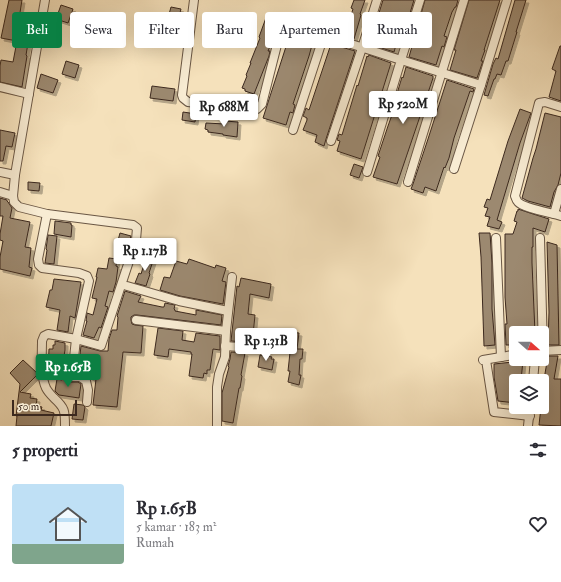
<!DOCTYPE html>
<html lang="id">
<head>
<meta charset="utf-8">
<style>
	:root { --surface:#fff; --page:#f7f7f7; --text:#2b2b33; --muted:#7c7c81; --accent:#0b8043 }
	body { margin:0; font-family:"IM FELL Double Pica",serif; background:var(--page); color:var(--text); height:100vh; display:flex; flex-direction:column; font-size:15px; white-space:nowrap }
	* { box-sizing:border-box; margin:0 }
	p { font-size:13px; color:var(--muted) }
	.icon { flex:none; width:22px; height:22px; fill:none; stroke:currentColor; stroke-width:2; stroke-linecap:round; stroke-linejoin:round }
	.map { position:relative; height:426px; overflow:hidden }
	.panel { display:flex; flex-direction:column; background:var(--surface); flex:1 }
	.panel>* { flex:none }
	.top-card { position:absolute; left:12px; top:12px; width:537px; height:36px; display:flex; gap:8px }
	.needle { width:26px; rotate:111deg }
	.tools { position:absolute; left:509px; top:326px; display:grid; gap:8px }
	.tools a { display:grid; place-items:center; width:40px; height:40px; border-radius:4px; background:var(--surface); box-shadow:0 4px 16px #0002; font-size:20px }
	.scale { position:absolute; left:12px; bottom:10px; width:65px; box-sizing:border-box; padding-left:4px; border:2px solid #3c291e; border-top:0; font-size:11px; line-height:14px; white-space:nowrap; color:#3c291e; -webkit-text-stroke:3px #f8ecd3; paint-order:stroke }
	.price { position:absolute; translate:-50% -34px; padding:0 9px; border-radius:4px; background:#fff; color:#222; font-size:13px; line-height:26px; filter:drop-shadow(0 1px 2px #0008) }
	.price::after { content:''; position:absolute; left:50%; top:24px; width:12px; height:9px; margin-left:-6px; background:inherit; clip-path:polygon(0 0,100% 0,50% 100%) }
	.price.selected { background:var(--accent); color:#fff }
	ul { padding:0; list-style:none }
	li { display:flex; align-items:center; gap:12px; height:100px; padding:0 12px }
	li span { display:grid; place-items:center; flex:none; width:112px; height:80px; border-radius:4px; color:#555 }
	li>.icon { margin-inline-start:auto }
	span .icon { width:48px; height:48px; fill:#fffc; stroke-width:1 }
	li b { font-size:17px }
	h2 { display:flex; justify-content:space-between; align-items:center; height:48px; padding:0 12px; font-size:17px }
	.chip { padding:0 14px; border-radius:4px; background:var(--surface); box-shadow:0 4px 16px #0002; font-size:14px; line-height:36px }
	.chip.selected { background:var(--accent); color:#fff }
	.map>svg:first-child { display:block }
	.building { fill:#9c8970; stroke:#3c291e; filter:url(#shadow) }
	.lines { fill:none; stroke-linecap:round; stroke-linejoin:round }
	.street-casing { stroke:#6a5745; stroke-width:10 }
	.street { stroke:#f8ecd3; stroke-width:8 }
</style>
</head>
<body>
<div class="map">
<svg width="561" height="426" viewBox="0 0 561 426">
	<defs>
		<filter id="shadow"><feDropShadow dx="3" dy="3" stdDeviation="0" flood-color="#0004"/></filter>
	</defs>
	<rect width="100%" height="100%" fill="#f5e1bb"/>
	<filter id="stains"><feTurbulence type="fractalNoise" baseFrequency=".005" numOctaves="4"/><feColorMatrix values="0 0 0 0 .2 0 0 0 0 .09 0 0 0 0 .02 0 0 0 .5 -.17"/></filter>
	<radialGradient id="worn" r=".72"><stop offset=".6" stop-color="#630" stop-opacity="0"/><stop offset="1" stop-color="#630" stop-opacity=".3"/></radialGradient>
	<g class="building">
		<polygon points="9,0 22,0 18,25 31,26 26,55 27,56 22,87 0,82 0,66 1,60 13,62 17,41 1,38"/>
		<polygon points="354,0 365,0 360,14 361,15 354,39 344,36 353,9 351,8"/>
		<polygon points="383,0 414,0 403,36 399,35 394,52 372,45 373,43 370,42"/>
		<polygon points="425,0 458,0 456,7 455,7 452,12 444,36 447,37 444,47 442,46 436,65 409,57"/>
		<polygon points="469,0 500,0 484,50 485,50 481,61 483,61 477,78 450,70 456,50 454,50"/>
		<polygon points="515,0 526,0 516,32 517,32 508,61 506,61 501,75 497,74 495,79 494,79 488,96 484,95 493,64 496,58 498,59"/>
		<polygon points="61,5 73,9 68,23 56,19"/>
		<polygon points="171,7 181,9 175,31 165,29"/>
		<polygon points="267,15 275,19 274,21 276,22 275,26 278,26 275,31 272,42 268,51 270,51 269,56 254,94 245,91 245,89 242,88 247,76 246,75 251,63 250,63 260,38 259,37"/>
		<polygon points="291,31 314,38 309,56 293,104 295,105 293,113 290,112 286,125 263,118"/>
		<polygon points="331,44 355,51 326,139 324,146 315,142 317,135 303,130 307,120 307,118 303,116 306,108 309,110"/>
		<polygon points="560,46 561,46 561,101 549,97 556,71 552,69"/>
		<polygon points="369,55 391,63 361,159 337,151 340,141 337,140 339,134 342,135 357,85 358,86 367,56 368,57"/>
		<polygon points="66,61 79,65 75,78 62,74"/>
		<polygon points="406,67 433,76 433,78 397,184 373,177 380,157 378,156 388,126 398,98 396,97 402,77 403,78"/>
		<polygon points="41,74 58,80 53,93 37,88"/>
		<polygon points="447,80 474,89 473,92 470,91 454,138 449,158 445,168 444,167 436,191 425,187 423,193 411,189 413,184 428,139"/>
		<polygon points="152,86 175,89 173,101 150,98"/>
		<polygon points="520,109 531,113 520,143 497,220 502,222 499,229 487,226 490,217 485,216 488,208 484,207 487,199 490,200 508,141"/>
		<polygon points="183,112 196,114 195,122 182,120"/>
		<polygon points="545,113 561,117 561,173 558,185 554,192 550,207 528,201 522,198 533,158 536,149"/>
		<polygon points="225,121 238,122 237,137 223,135 223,134 208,132 208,130 205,129 206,123 225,124"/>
		<polygon points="0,130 15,133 12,147 6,146 3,161 0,161"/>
		<polygon points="354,164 363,167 359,178 350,175"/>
		<polygon points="28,182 40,183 39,191 28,190"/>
		<polygon points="0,198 7,200 7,201 8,202 12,208 10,218 30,222 25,247 31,248 29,267 32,268 30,276 0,269 0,257 3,241 0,240 0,234 3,216 0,216"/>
		<polygon points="518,209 530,213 549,219 545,232 533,228 533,247 532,247 532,263 535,333 516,333 516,345 506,345 505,324 507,324 505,297 505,234 513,234 517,222 514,221 517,211 518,211"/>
		<polygon points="55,221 71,223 71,225 72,225 71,237 54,234"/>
		<polygon points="120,233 131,236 125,255 118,253 120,245 117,244"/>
		<polygon points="479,233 490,233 492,263 492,309 495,345 484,346 481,257"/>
		<polygon points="48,235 57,236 54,264 45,263 47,250 46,249"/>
		<polygon points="547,242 557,245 559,345 549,345 548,344 549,312"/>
		<polygon points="147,255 154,258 149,273 150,274 146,286 135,283 139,273 141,274"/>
		<polygon points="109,258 117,259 116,266 118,267 116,282 113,292 109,291 105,306 108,307 101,328 99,327 94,338 83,335 87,321 86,321 87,313 93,315 97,299 92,298 97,277 96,277 98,268 107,269"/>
		<polygon points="189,259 215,268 216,265 226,268 222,281 226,282 223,304 180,296 160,290 164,277 170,278 176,261 187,264"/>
		<polygon points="241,278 271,284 269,298 250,294 248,314 255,315 253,335 260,336 260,343 231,341 237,286 239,287"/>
		<polygon points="54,279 81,282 75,318 70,316 68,332 57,330 60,310 46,307 50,290 52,290"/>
		<polygon points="125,291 141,296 138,302 162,307 164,307 165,303 175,305 174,309 175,310 175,311 196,315 196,310 222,315 221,325 137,315 134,315 131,317 131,320 132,324 135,325 143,326 141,353 123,352 117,407 93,405 96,379 91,378 83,372 78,372 81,346 100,351 108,351 109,339 112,330 117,330 118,317 117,316"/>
		<polygon points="158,328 183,331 182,340 194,342 196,333 220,336 220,350 213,349 210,370 207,370 207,374 204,373 203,378 189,376 192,354 191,354 191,352 169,349 168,357 154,355"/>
		<polygon points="290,332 299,333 297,349 303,349 302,359 300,359 299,375 301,375 299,385 288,382 290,371 288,371 291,343 289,343"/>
		<polygon points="55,341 65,343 65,350 61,374 48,373 49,349 53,349 53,345 55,345"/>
		<polygon points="231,352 245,353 241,375 242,376 240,388 239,388 233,423 222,421 222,393 229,367 228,366 230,359"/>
		<polygon points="260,355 272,357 271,359 274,359 272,370 258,367"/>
		<polygon points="548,356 558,356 554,379 561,379 561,426 539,425 541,407 542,407 542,391"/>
		<polygon points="518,359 523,360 521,381 516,381 516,403 498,401 494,377 494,364 513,362 513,360"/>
		<polygon points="23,360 37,373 37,375 20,392 31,394 30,398 37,399 36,406 42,407 41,410 54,413 51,426 16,426 17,416 16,416 20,384 10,373"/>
		<polygon points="67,368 67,380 69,382 78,382 81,384 79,398 59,395 55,391 57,379 62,380"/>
		<polygon points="74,404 83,405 85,407 83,420 72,419"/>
	</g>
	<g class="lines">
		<defs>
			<g id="street">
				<polyline points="45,0 15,175 13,196 14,202 19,207 47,214 133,225 137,228 136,240 101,346 76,339 72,377 80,377 86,381 88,390 87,402"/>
				<path d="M194,0L182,95L183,98L188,102L251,110L257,109L262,104L280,33C283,27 286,25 292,25L401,60L367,172"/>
				<polyline points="420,0 401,60 481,85"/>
				<polyline points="0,87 29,94"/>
				<path d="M561,107L545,102L539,103L515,196C516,198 516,200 518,202C523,208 552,213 561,216"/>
				<polyline points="293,130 324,35"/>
				<polyline points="331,141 362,48 377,0"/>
				<polyline points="454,169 481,85 507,0"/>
				<polyline points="0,172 15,175"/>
				<polyline points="408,182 464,0"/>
				<polyline points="0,192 13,196"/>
				<path d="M47,214L38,259L39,265L42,268L79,273L87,276L89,281L76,339L48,334L44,336L42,341C42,355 40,375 46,388C48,392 51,395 54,398C65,408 65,411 65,426"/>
				<polyline points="554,214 561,189"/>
				<polyline points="496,238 501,357"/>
				<polyline points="540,238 543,351"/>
				<polyline points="127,286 179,301 228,311"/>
				<polyline points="136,320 226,331"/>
				<polyline points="225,346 266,349"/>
				<polyline points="542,351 561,350"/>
				<polyline points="483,360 507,356 516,354"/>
				<polyline points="486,360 494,412 530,416"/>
				<polyline points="533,381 535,359"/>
				<polyline points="217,426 217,387 219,374 225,357 226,331 232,277"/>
				<polyline points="528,426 530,407"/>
			</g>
		</defs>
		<use href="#street" class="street-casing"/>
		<use href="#street" class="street"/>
	</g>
	<rect width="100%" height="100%" filter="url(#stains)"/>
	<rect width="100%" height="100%" fill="url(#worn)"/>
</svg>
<div class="tools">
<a><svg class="needle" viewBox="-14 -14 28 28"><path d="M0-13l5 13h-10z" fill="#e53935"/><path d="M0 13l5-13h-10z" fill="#7c7c81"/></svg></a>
<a><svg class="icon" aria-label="layers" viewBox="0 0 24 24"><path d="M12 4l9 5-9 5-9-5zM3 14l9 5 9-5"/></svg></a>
</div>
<div class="scale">50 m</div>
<b class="price" style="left:403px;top:125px">Rp 520M</b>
<b class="price" style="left:224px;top:128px">Rp 688M</b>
<b class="price" style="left:145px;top:272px">Rp 1.17B</b>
<b class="price" style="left:266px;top:362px">Rp 1.31B</b>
<b class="price selected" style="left:68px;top:388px">Rp 1.65B</b>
<div class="top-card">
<a class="chip selected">Beli</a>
<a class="chip">Sewa</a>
<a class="chip">Filter</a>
<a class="chip">Baru</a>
<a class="chip">Apartemen</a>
<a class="chip">Rumah</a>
</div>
</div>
<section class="panel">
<h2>5 properti<svg class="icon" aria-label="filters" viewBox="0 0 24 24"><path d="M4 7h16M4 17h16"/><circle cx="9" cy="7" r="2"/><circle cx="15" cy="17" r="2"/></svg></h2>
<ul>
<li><span style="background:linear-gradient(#bfe0f5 75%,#7fa58c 0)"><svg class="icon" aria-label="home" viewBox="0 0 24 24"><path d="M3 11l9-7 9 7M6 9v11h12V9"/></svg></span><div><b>Rp 1.65B</b><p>5 kamar · 183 m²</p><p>Rumah</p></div><svg class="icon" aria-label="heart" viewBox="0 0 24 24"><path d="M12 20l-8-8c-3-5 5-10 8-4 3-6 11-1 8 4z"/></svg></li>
</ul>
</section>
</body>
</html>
